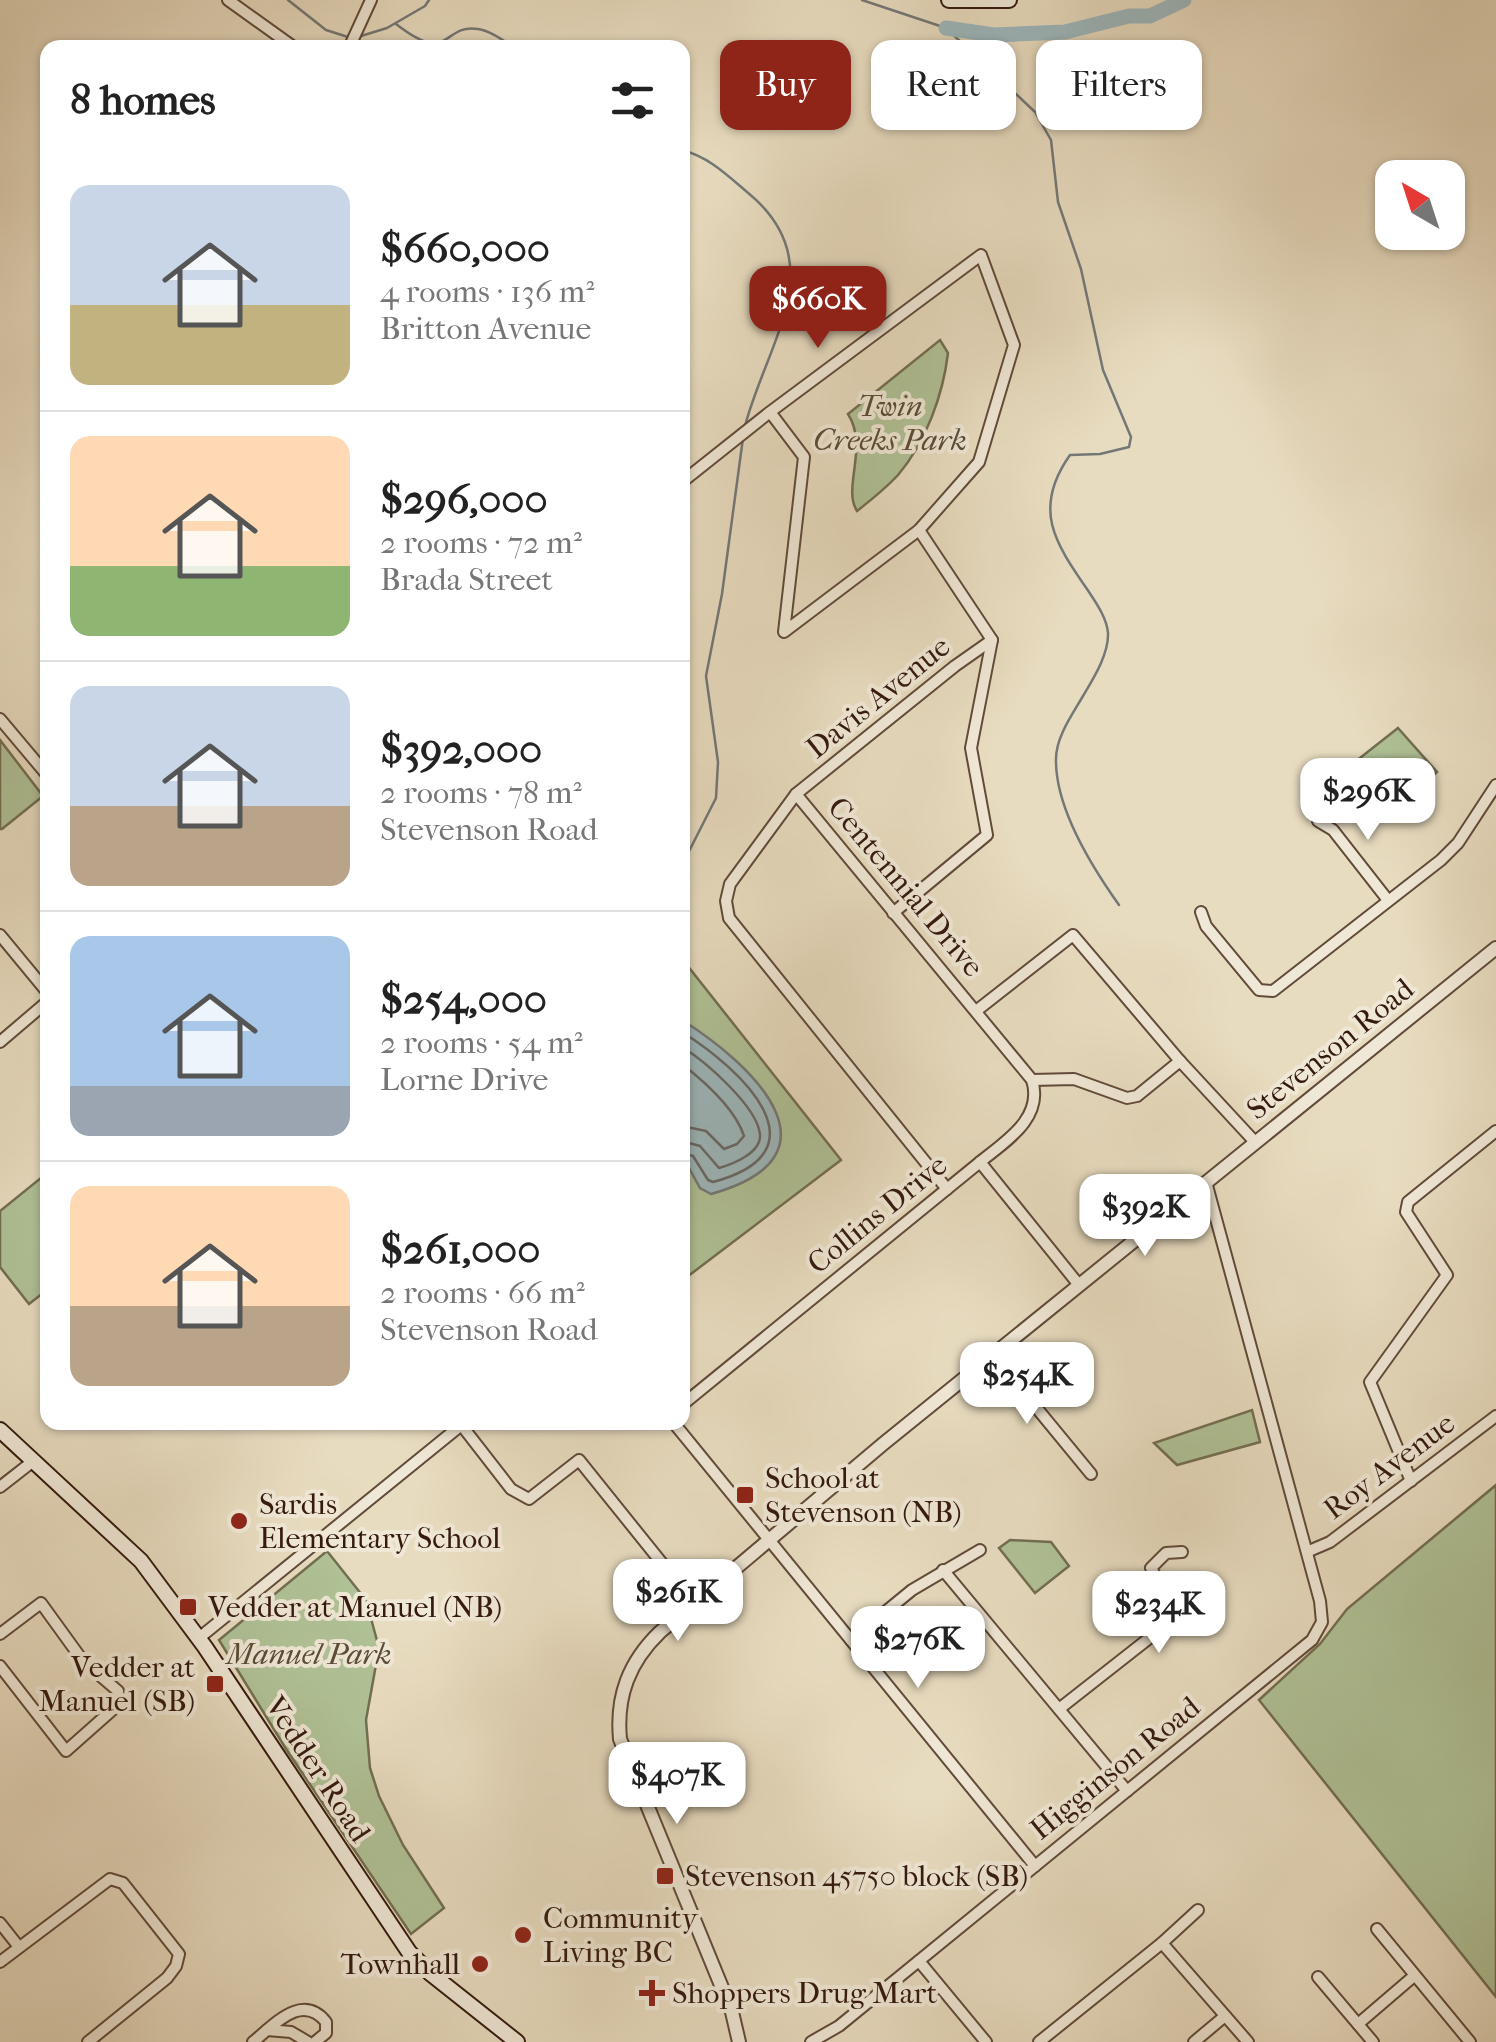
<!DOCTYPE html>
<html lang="en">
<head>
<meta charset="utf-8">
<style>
	:root { --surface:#fff; --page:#f6f6f6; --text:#222; --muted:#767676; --line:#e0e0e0; --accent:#8f2418 }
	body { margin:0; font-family:"IM FELL French Canon",serif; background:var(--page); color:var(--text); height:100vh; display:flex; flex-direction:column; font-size:38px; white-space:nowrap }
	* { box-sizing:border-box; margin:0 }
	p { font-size:32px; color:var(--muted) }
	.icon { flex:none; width:55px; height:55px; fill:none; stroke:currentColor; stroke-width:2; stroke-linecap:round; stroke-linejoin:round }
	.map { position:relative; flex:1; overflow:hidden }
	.drawer { position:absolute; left:40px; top:40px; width:650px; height:1390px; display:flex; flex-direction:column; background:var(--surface); border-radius:20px; box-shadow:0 2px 8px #0004 }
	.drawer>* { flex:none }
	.top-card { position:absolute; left:720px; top:40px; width:625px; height:90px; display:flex; gap:20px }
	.needle { width:65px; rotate:321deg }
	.tools { position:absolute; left:1375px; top:160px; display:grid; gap:20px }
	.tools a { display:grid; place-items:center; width:90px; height:90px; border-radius:20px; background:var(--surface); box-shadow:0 2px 8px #0004; font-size:50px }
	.price { position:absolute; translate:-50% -85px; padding:0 22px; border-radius:20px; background:#fff; color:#222; font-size:32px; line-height:65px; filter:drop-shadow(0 2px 5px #0008) }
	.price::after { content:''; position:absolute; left:50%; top:60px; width:30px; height:22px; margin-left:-15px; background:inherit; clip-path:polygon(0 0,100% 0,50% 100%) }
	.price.active { background:var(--accent); color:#fff }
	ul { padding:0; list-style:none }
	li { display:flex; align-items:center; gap:30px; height:250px; padding:0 30px }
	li+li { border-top:2px solid var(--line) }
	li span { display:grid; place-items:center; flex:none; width:280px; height:200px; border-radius:20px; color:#555 }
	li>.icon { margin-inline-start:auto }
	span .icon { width:120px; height:120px; fill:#fffc; stroke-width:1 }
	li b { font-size:42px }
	h2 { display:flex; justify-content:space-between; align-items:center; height:120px; padding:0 30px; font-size:42px }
	.tag { padding:0 35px; border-radius:20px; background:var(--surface); box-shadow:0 2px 8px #0004; font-size:35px; line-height:90px }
	.tag.active { background:var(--accent); color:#fff }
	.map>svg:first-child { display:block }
	.green { fill:#b0c297; stroke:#726e52; stroke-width:2.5 }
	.water { fill:#9db8be; stroke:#737877; stroke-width:2.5 }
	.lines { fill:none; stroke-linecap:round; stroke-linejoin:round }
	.shore { stroke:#686866; stroke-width:2.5 }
	.stream { stroke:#737877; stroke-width:2.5 }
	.river { stroke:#9db8be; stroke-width:15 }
	.minor-casing { stroke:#614a3a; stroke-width:14 }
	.tertiary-casing { stroke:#614a3a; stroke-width:16 }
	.secondary-casing { stroke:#34190d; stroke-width:18 }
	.minor { stroke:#f0e8d6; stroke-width:10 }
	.tertiary { stroke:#f0e8d6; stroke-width:12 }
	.secondary { stroke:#f0e8d6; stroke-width:14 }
	.poi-dot { fill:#8f2418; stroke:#f0e8d6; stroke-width:4 }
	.labels { text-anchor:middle; stroke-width:8; stroke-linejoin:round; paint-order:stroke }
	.park-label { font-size:30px; font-style:italic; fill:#594c36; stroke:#f0e8d6 }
	.street-label { font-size:30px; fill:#34190d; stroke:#f0e8d6 }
	.poi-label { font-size:30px; fill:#34190d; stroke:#f0e8d6; text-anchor:start }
</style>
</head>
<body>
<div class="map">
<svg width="1496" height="2042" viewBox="0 0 1496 2042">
	<rect width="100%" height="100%" fill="#e8dcc0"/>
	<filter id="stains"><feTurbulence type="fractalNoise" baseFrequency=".002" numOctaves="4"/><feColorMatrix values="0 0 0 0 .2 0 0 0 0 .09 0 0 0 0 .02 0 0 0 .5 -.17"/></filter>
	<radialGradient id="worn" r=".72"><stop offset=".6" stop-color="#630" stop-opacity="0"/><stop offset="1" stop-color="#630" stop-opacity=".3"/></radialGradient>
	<g class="green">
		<path d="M940,340L948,353C943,395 926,442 898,475C886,488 871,500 857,511C842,488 869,447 848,414Z"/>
		<polygon points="1398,728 1437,772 1388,818 1358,783 1321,812 1308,799"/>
		<polygon points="0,740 43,796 2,829 0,829"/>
		<polygon points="683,960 841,1160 683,1280"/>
		<polygon points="47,1173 47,1290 29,1304 0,1267 0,1211"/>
		<polygon points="1252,1410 1260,1442 1177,1465 1154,1443"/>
		<polygon points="1496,1485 1496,1997 1259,1700 1320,1644 1347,1609"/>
		<polygon points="1010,1540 1051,1542 1069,1566 1035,1593 999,1548"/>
		<polygon points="327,1551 366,1600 379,1648 366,1720 370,1768 379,1796 403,1845 444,1908 411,1934 286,1749 219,1640"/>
	</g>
	<path class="water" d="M682,1020C755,1066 847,1156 711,1194L700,1188L683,1157Z"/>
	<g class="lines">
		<g class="shore">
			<path d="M682,1032C741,1069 829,1151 713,1182L708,1180L693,1156L682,1153"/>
			<path d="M682,1047C705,1061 758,1107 760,1135C761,1153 733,1164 719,1168L700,1146L682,1141"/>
			<path d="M682,1064C705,1082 735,1108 744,1136L737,1144L724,1149L706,1131L682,1126"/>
		</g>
		<g class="stream">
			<polyline points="288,0 326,30 348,37"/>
			<path d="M862,0L946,28L1035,112L1051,140L1058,202L1081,269L1103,370L1131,437L1129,447L1100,454L1070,455C1031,510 1056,544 1089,592C1097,604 1107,619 1108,633C1109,654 1093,679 1083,696C1072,715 1056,737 1056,759C1055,808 1092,867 1119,905"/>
			<path d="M396,24C451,67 442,23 478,29C491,31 504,41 515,48"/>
			<polyline points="361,36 387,28 425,6 429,0"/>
			<path d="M682,150C709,157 727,175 747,192C834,262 767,342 745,426"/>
			<polyline points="682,865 716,798 718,762 706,676 722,594 743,438"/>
		</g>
		<polyline class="river" points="946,28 994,35 1065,32 1129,16 1150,16 1184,0"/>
		<defs>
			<g id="minor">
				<polyline points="228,0 295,48"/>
				<polyline points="349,48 371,0"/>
				<polyline points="682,482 770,412 981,255 1014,345 979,462 919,530 784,632 804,457 770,412"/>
				<polyline points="0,719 48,776"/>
				<polyline points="796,794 955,666 992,640"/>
				<polyline points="1318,821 1333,830 1387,899"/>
				<polyline points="1201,912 1206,926 1259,990 1273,991 1441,860 1458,843 1496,785"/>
				<polyline points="893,913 987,835 971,748 992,640 919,530"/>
				<polyline points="0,935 48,993"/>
				<polyline points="976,1011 1073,935 1180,1061 1255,1142"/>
				<polyline points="0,1042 48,1001"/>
				<polyline points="1032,1080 1074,1079 1127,1098 1137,1096 1180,1061"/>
				<path d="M947,1189L729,918L726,901L730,884L796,794L1032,1080C1044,1118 1006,1141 980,1162"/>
				<polyline points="993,1355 1091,1474"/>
				<polyline points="682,1405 980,1162 1079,1285"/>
				<polyline points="459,1422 511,1489 529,1499 579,1460 694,1603"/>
				<polyline points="673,1422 1035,1866"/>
				<polyline points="1411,1481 1370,1382 1447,1275 1406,1212 1408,1202 1496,1131"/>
				<polyline points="0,1487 32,1462"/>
				<polyline points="1309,1551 1330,1542 1496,1416"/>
				<polyline points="943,1570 1127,1791"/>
				<polyline points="0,1634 41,1603 83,1661 118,1691 119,1704 66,1751 0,1666"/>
				<polyline points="199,1638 465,1422"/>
				<polyline points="851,1640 912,1590 980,1550"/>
				<polyline points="1059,1709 1171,1621 1171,1605 1151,1568 1166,1553 1182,1552"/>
				<polyline points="0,1923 19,1947"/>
				<polyline points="1377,1929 1470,2042"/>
				<polyline points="1162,1943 1248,2042"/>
				<polyline points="919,1961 986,2042"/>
				<polyline points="0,1962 110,1879 123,1883 179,1954 176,1966 167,1978 88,2042"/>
				<polyline points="1318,1977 1373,2042"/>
				<polyline points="1358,2024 1414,1976"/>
				<polyline points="267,2030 291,2032 308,2042"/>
				<path d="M253,2042C274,2025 302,1992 326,2022V2033L315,2042"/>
				<polyline points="811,2042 839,2026 1312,1640 1322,1622 1320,1601 1206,1182"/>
				<polyline points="1039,2042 1162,1943 1198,1910"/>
				<polyline points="1194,2042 1225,2016"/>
			</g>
			<path id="tertiary" d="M739,2042L732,2012L620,1739C616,1696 629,1662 660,1632L883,1444L1496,948"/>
			<g id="secondary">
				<polyline points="949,0 1009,0"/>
				<polyline points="0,1430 141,1561 205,1647 409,1952 430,1973 517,2042"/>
			</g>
		</defs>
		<use href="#minor" class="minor-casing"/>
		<use href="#tertiary" class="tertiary-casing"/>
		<use href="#secondary" class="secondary-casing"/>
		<use href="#minor" class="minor"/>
		<use href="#tertiary" class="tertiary"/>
		<use href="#secondary" class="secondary"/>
	</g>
	<g class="poi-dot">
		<rect x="735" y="1485" width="20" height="20" rx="5"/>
		<circle cx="239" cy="1521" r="10"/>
		<rect x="178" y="1597" width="20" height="20" rx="5"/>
		<rect x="205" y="1674" width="20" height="20" rx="5"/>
		<rect x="655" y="1866" width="20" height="20" rx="5"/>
		<circle cx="523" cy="1935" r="10"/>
		<circle cx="480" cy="1964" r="10"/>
		<path d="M647 1978h10v10h10v10h-10v10h-10v-10h-10v-10h10z"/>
	</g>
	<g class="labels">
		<g class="park-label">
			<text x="890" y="416">Twin<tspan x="890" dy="34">Creeks Park</tspan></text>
			<text x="309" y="1664">Manuel Park</text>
		</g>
		<g class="street-label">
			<text transform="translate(878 697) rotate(-39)" y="10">Davis Avenue</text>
			<text transform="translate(906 887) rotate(50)" y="10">Centennial Drive</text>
			<text transform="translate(1330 1049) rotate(-39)" y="10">Stevenson Road</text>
			<text transform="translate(877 1214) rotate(-39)" y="10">Collins Drive</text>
			<text transform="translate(1389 1466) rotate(-37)" y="10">Roy Avenue</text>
			<text transform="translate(1115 1768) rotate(-39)" y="10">Higginson Road</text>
			<text transform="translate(318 1769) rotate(57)" y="10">Vedder Road</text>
		</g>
		<g class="poi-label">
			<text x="765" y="1488">School at<tspan x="765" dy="34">Stevenson (NB)</tspan></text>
			<text x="259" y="1514">Sardis<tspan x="259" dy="34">Elementary School</tspan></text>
			<text x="208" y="1617">Vedder at Manuel (NB)</text>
			<text x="195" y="1677" text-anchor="end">Vedder at<tspan x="195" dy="34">Manuel (SB)</tspan></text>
			<text x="685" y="1886">Stevenson 45750 block (SB)</text>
			<text x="543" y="1928">Community<tspan x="543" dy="34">Living BC</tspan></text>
			<text x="460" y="1974" text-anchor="end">Townhall</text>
			<text x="672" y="2003">Shoppers Drug Mart</text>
		</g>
	</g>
	<rect width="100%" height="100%" filter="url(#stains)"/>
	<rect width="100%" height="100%" fill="url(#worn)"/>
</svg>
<div class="tools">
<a><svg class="needle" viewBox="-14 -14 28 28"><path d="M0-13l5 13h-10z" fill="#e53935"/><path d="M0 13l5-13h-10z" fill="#767676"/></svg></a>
</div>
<b class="price active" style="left:818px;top:351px">$660K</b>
<b class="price" style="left:1368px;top:843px">$296K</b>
<b class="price" style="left:1145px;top:1259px">$392K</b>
<b class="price" style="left:1027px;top:1427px">$254K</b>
<b class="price" style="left:678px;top:1644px">$261K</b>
<b class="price" style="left:1159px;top:1656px">$234K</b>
<b class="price" style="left:918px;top:1691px">$276K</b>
<b class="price" style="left:677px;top:1827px">$407K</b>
<div class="top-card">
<a class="tag active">Buy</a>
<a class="tag">Rent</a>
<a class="tag">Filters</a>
</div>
<section class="drawer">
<h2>8 homes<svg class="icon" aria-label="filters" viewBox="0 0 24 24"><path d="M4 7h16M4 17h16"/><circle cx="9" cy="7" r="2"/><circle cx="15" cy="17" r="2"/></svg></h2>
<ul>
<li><span style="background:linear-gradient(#c9d6e8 60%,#c2b280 0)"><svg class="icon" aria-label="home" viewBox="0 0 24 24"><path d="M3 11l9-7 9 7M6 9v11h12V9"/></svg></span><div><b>$660,000</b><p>4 rooms · 136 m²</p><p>Britton Avenue</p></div></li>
<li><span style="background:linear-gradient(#ffd9b3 65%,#8fb573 0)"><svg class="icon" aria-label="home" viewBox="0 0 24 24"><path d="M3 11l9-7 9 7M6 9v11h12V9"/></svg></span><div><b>$296,000</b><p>2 rooms · 72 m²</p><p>Brada Street</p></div></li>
<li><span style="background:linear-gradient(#c9d6e8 60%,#b9a48a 0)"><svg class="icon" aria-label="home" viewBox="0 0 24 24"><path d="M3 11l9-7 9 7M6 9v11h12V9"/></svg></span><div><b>$392,000</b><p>2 rooms · 78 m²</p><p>Stevenson Road</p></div></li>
<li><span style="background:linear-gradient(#a9c7e8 75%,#9aa5b1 0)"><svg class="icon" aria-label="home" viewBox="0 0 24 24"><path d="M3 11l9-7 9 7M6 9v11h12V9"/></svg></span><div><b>$254,000</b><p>2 rooms · 54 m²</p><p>Lorne Drive</p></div></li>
<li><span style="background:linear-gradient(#ffd9b3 60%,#b9a48a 0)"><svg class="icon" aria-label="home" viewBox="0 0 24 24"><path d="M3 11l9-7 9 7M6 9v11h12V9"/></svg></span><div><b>$261,000</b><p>2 rooms · 66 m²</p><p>Stevenson Road</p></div></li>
</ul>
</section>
</div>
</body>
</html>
